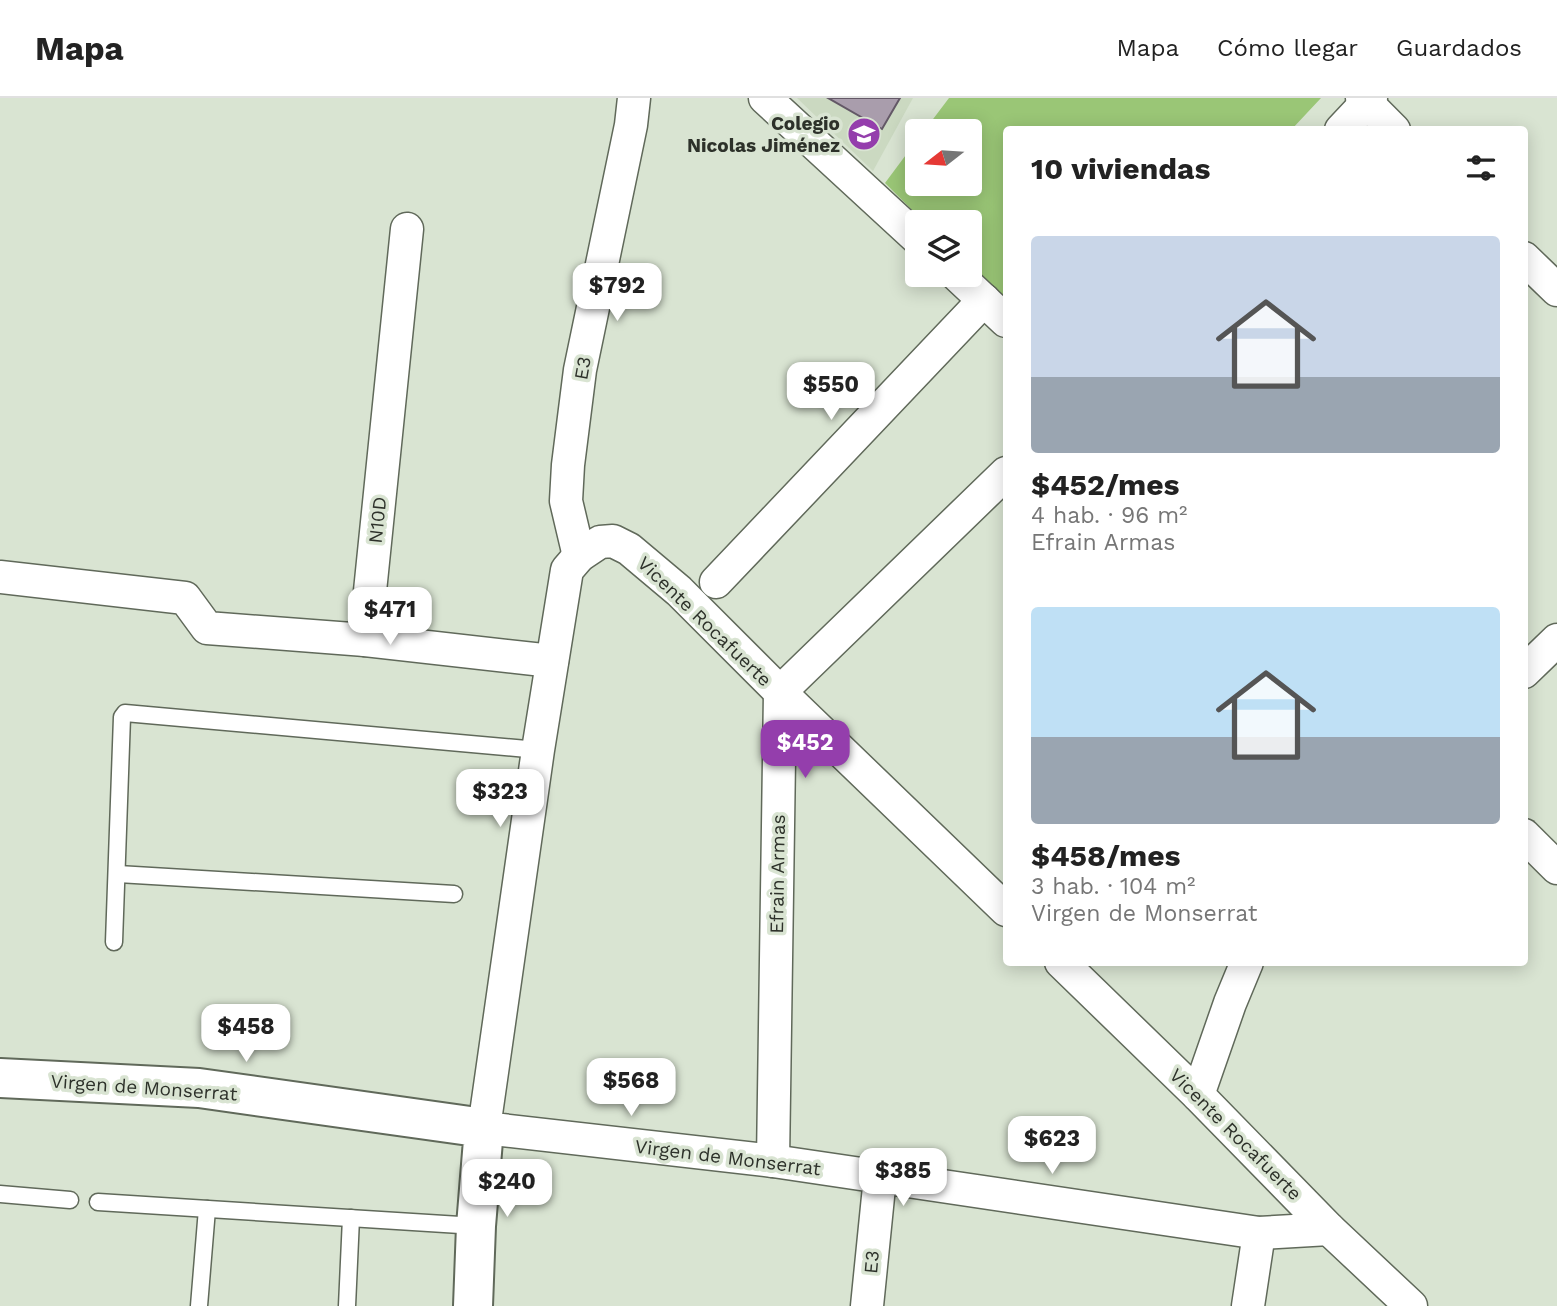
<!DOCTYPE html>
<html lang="es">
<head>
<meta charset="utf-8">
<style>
	:root { --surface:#fff; --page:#f2f2f2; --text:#222; --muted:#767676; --line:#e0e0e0; --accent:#943eac }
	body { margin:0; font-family:"Work Sans",sans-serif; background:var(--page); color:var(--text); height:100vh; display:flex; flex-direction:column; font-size:26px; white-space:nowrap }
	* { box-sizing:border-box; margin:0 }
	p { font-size:23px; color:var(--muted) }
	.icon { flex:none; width:38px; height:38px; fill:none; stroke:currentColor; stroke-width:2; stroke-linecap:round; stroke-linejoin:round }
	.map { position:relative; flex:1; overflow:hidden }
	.drawer { position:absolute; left:1003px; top:28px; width:525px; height:840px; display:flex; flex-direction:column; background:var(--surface); border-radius:7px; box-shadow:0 4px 18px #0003 }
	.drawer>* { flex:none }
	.needle { width:46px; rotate:253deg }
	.controls { position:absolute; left:905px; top:21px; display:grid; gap:14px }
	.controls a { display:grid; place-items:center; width:77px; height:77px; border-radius:7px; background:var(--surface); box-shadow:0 4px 18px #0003; font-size:35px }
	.price { position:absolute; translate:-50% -60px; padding:0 16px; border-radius:14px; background:#fff; color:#222; font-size:23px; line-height:46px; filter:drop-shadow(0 2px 4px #0008) }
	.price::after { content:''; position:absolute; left:50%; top:42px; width:21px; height:16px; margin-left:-10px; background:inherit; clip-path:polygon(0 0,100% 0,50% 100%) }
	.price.on { background:var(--accent); color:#fff }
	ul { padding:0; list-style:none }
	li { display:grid; align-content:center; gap:14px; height:371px; padding:0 28px }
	li span { display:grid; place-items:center; height:217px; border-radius:7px; color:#555 }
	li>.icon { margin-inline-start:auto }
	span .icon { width:126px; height:126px; fill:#fffc; stroke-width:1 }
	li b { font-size:30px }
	h2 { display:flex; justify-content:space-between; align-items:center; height:84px; padding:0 28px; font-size:30px }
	header { display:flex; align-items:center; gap:42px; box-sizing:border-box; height:98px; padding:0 35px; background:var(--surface); border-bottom:2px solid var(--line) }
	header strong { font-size:33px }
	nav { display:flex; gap:38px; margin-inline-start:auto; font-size:24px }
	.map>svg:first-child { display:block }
	.built { fill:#cbd9c1 }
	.green { fill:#9ac676 }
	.building { fill:#a99dac; stroke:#635866; stroke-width:2 }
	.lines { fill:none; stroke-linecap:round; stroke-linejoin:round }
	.service-casing { stroke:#60695a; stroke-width:19 }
	.minor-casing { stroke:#60695a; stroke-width:35 }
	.tertiary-casing { stroke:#60695a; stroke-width:42 }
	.service { stroke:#fff; stroke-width:16 }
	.minor { stroke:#fff; stroke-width:32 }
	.tertiary { stroke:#fff; stroke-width:38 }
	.labels { text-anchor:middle; stroke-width:7; stroke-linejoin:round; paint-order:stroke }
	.poi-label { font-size:19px; font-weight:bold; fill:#2d312a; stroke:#d9e4d2; text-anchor:end }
	.street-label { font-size:19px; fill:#2d312a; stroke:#d9e4d2 }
</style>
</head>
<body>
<header>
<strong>Mapa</strong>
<nav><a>Mapa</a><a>Cómo llegar</a><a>Guardados</a></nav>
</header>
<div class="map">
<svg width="1557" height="1208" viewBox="0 0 1557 1208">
	<rect width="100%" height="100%" fill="#d9e4d2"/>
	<polygon class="built" points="797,0 913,0 873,73"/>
	<polygon class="green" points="949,0 1321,0 1292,31 1006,32 1006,207 970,170 970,124 924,124 885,85 917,42 917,86 970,86 970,33 924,33"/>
	<polygon class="building" points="828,0 900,0 882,31"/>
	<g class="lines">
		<defs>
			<g id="service">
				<polyline points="118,776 454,796"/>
				<polyline points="114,844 122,619 125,615 538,652"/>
				<polyline points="0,1096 70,1102"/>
				<polyline points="98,1104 476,1128"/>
				<polyline points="199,1208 207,1111"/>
				<polyline points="347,1208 351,1120"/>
			</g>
			<g id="minor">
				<polyline points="765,0 917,140"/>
				<polyline points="1362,0 1394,32"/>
				<polyline points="1341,32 1371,0"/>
				<polyline points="1524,160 1557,192"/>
				<polyline points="957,177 1006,223"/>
				<polyline points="579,458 566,403 568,367 580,272 631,27 634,0"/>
				<polyline points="0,479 185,500 207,530 365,542 407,131"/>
				<polyline points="716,484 984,202"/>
				<polyline points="365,542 552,563"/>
				<polyline points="1524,574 1557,542"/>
				<polyline points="1524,737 1557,770"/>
				<polyline points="1006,812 780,594 679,493 629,451 613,443 600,444 579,458 567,472 538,652 484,1030 773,1063 1259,1135 1329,1131"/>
				<polyline points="1061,864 1198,997 1329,1131 1411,1208"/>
				<polyline points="1198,997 1230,905 1247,864"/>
				<polyline points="773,1063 780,594 1006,375"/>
				<polyline points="867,1208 880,1079"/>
				<polyline points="1248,1208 1259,1135"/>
			</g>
			<polyline id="tertiary" points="0,980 199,990 484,1030 476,1128 473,1208"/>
		</defs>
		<use href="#service" class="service-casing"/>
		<use href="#minor" class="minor-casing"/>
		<use href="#tertiary" class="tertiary-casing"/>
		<use href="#service" class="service"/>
		<use href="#minor" class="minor"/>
		<use href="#tertiary" class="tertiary"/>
	</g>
	<defs>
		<symbol id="school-disc" viewBox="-11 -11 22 22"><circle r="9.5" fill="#943eac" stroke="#d9e4d2"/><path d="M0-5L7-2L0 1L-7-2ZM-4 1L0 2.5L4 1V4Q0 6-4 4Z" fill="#fff"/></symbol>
	</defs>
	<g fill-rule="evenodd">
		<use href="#school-disc" x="845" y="17" width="38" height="38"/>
	</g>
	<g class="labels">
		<g class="poi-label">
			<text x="840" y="32">Colegio<tspan x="840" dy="22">Nicolas Jiménez</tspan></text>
		</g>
		<g class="street-label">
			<text transform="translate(582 270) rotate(-80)" y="7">E3</text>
			<text transform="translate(377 422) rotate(-84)" y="7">N10D</text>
			<text transform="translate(705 523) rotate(44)" y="7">Vicente Rocafuerte</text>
			<text transform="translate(777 776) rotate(-89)" y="7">Efrain Armas</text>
			<text transform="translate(144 989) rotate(4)" y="7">Virgen de Monserrat</text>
			<text transform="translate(1236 1036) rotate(45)" y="7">Vicente Rocafuerte</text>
			<text transform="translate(728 1059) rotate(7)" y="7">Virgen de Monserrat</text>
			<text transform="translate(871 1164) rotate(-85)" y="7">E3</text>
		</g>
	</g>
</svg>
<div class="controls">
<a><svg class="needle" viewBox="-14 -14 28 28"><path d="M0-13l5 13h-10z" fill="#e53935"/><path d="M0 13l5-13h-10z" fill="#767676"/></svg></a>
<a><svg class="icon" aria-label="layers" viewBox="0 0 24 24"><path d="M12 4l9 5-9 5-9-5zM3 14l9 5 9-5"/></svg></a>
</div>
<b class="price" style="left:617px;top:225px">$792</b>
<b class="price" style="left:831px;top:324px">$550</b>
<b class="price" style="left:390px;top:549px">$471</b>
<b class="price on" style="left:805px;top:682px">$452</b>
<b class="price" style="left:500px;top:731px">$323</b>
<b class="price" style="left:246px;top:966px">$458</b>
<b class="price" style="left:631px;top:1020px">$568</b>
<b class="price" style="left:1052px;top:1078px">$623</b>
<b class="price" style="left:903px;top:1110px">$385</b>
<b class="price" style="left:507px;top:1121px">$240</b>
<section class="drawer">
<h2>10 viviendas<svg class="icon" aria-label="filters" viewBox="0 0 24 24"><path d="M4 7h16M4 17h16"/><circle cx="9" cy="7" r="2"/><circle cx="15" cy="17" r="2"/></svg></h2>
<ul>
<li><span style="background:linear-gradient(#c9d6e8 65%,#9aa5b1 0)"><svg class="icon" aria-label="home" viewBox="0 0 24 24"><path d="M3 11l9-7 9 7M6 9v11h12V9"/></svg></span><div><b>$452/mes</b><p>4 hab. · 96 m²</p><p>Efrain Armas</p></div></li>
<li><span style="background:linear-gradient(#bfe0f5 60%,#9aa5b1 0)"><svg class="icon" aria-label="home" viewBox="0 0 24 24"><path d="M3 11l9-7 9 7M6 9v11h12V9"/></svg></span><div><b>$458/mes</b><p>3 hab. · 104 m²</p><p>Virgen de Monserrat</p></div></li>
</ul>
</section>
</div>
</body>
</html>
